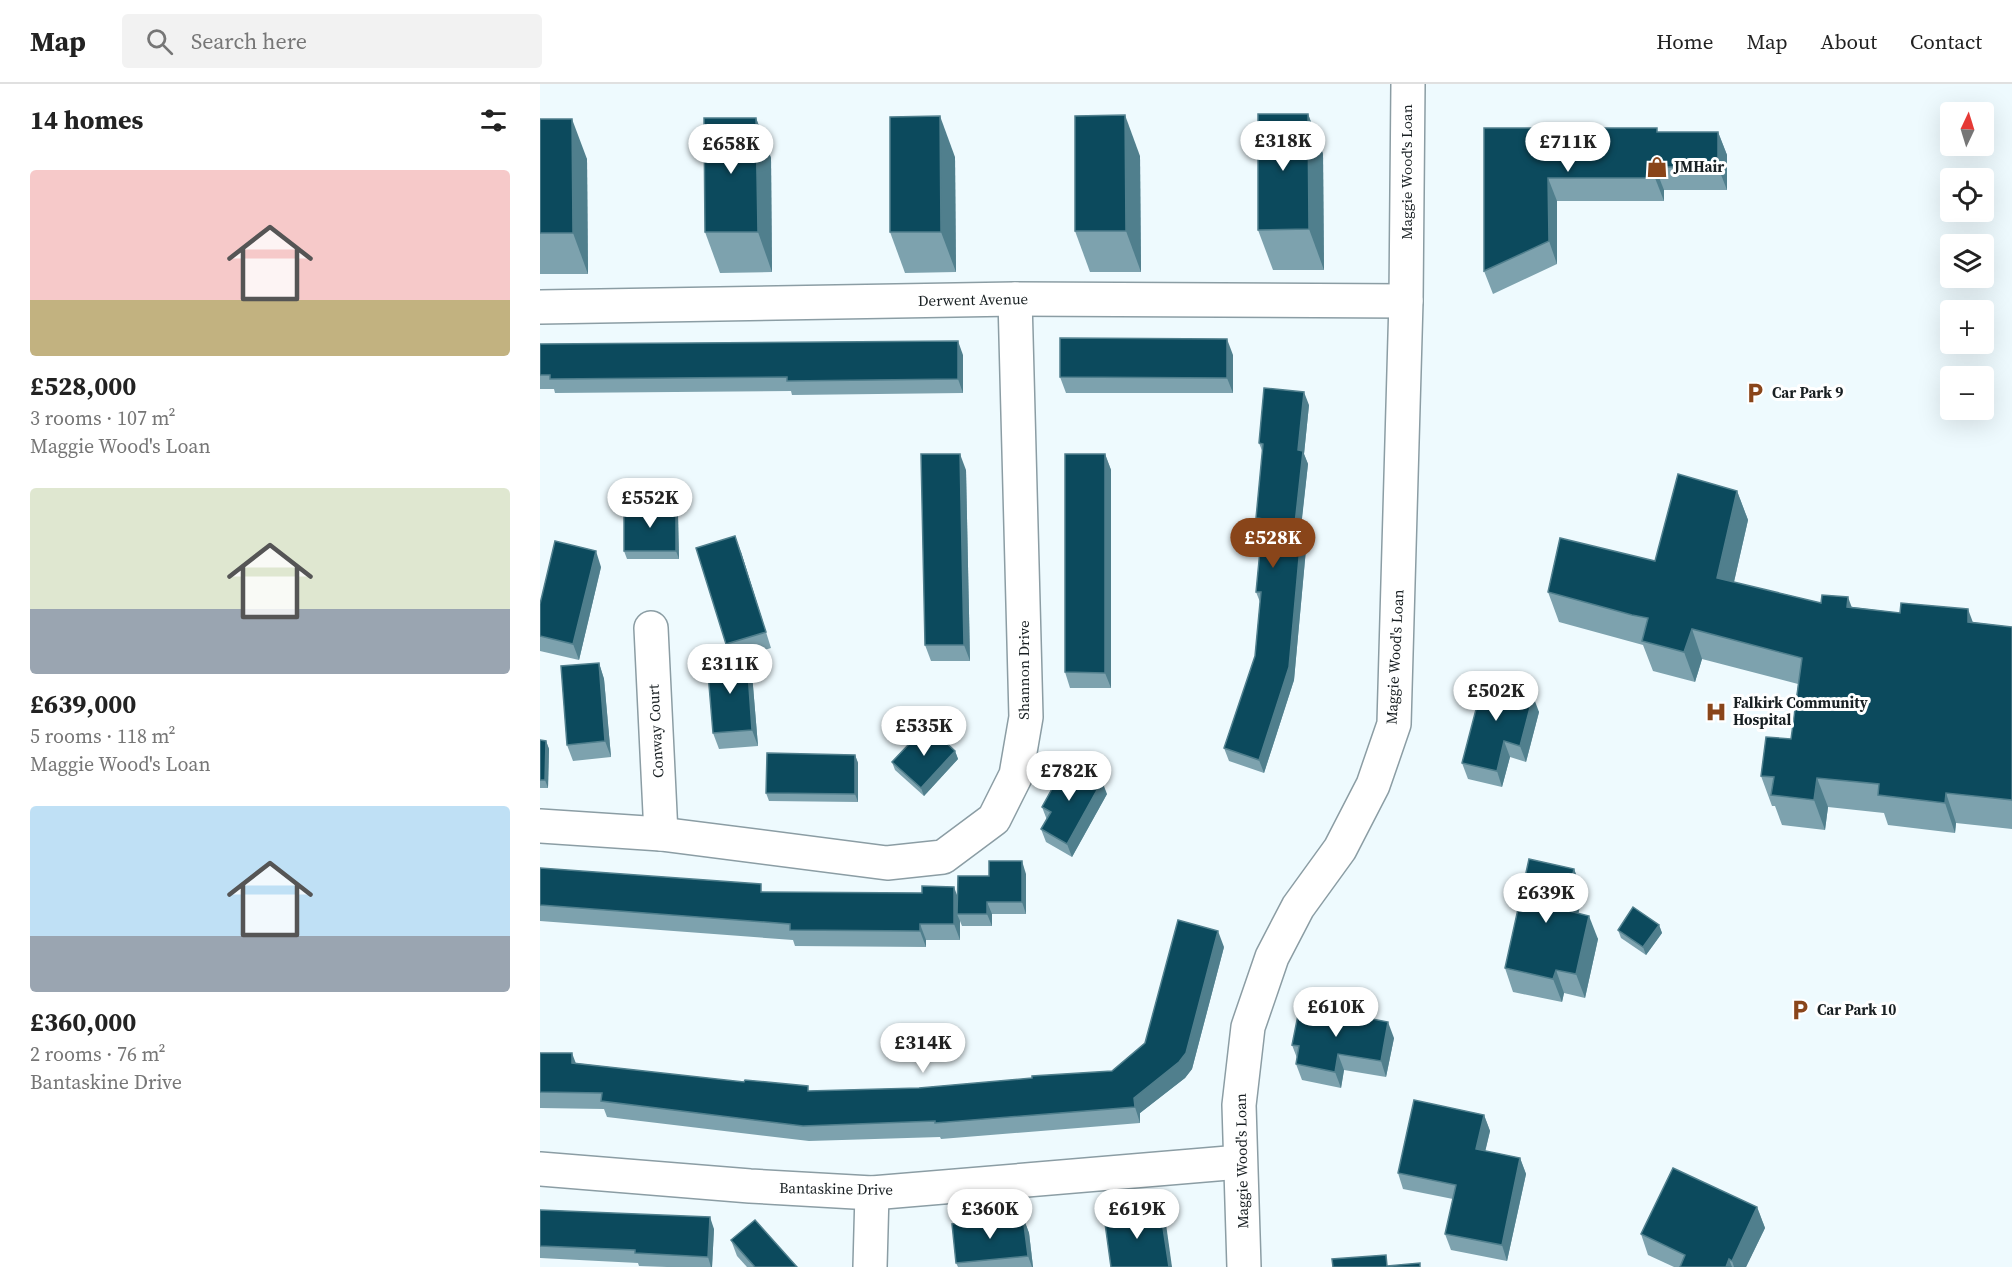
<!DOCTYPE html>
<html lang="en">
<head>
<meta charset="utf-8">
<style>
	:root { --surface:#fff; --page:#f2f2f2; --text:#222; --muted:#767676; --line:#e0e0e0; --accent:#89451a }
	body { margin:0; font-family:"Source Serif 4",serif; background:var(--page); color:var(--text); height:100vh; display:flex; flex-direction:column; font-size:22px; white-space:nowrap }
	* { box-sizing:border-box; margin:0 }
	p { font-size:20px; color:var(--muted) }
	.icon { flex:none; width:33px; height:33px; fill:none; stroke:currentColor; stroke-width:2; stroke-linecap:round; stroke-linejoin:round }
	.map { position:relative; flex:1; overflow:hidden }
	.details { display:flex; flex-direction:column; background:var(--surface); width:540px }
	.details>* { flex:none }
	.needle { width:39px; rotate:4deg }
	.controls { position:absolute; left:1400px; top:18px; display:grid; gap:12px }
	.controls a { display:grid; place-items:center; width:54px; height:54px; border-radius:6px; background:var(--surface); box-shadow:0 6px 24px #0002; font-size:30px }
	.price { position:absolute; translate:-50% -51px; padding:0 14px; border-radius:21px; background:#fff; color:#222; font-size:20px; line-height:39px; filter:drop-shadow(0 2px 3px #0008) }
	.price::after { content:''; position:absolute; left:50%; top:36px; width:18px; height:14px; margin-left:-9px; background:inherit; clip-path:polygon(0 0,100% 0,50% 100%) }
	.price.on { background:var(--accent); color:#fff }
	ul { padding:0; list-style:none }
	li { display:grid; align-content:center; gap:12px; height:318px; padding:0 30px }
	li span { display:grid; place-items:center; height:186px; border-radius:6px; color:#555 }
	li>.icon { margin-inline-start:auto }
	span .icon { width:108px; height:108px; fill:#fffc; stroke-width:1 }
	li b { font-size:26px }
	h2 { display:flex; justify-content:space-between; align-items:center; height:72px; padding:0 30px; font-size:26px }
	header { display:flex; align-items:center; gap:36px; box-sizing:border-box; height:84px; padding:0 30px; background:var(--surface); border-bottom:2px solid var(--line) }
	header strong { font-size:28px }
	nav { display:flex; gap:33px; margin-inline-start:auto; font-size:21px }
	.search { width:420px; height:54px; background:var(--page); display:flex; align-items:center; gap:15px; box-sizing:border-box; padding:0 21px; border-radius:6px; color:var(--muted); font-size:22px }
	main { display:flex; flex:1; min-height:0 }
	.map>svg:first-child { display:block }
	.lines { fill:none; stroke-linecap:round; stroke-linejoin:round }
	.street-casing { stroke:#8b9da4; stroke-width:36 }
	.secondary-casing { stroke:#8b9da4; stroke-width:36 }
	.street { stroke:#fff; stroke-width:33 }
	.secondary { stroke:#fff; stroke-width:33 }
	.wall { fill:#7da2ae }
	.shaded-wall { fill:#507f8d }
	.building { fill:#0c4a5d; stroke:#507f8d; stroke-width:1.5 }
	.labels { text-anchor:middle; stroke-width:6; stroke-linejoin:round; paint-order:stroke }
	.poi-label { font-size:15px; font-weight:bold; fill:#192023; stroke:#fff; text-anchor:start }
	.street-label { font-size:15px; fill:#192023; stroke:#fff }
</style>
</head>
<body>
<header>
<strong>Map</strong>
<div class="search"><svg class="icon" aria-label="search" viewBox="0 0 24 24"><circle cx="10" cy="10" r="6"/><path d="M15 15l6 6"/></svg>Search here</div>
<nav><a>Home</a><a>Map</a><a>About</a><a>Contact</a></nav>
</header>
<main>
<section class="details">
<h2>14 homes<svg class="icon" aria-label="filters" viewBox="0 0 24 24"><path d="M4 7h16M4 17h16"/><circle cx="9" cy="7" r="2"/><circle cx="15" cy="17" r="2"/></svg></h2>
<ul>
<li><span style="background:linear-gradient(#f6c9c9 70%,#c2b280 0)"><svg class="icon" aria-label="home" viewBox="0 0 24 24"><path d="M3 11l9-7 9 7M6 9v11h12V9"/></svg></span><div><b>£528,000</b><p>3 rooms · 107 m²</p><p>Maggie Wood's Loan</p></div></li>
<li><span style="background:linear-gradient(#dfe7d0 65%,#9aa5b1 0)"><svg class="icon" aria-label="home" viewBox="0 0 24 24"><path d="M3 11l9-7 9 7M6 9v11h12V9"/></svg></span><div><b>£639,000</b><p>5 rooms · 118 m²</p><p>Maggie Wood's Loan</p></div></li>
<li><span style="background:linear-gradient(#bfe0f5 70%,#9aa5b1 0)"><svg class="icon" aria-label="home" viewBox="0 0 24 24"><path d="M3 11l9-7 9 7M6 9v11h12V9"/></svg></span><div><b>£360,000</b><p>2 rooms · 76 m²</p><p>Bantaskine Drive</p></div></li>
</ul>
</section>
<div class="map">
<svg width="1472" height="1183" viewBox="0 0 1472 1183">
	<rect width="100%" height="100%" fill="#eefafe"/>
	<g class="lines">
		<defs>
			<g id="street">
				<polyline points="0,223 475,215 866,217"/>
				<polyline points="111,544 121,750"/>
				<polyline points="0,742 121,750 347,779 403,773 454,735 476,691 486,633 475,215"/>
				<polyline points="0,1085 210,1102 332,1109 700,1078"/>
				<polyline points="330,1183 332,1109"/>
			</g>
			<polyline id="secondary" points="704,1183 699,1021 708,943 732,873 758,823 800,765 833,701 854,640 866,217 868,0"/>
		</defs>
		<use href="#street" class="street-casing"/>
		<use href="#secondary" class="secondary-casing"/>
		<use href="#street" class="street"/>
		<use href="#secondary" class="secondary"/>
	</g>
	<g class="wall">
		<polygon points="768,30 783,70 784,186 733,186 718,146"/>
		<polygon points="216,34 231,74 232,188 180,189 165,148"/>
		<polygon points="0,35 47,75 48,190 0,190"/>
		<polygon points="944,44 1119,48 1178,48 1187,71 1187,106 1124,106 1124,117 1017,117 1017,180 953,210 944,187"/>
		<polygon points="600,72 601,188 550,188 535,147"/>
		<polygon points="415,73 416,188 365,189 350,148"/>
		<polygon points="0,260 423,271 423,309 252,311 251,307 15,309 14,305 0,305"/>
		<polygon points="693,271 693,309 526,309 520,293"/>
		<polygon points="769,321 764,370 768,380 761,441 762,441 767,454 754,596 724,689 689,677 684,664 715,572 720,518 716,508 722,447 721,447 716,434 723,369 719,359"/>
		<polygon points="565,370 571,386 571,604 530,604 525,588"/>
		<polygon points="426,386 430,577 391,577 385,561"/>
		<polygon points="1197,407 1208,436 1194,498 1281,519 1472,543 1472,745 1416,739 1415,749 1348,741 1344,729 1288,723 1285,746 1242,741 1235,722 1232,722 1221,692 1251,655 1258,600 1162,575 1155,598 1113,587 1103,561 1019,538 1008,508 1115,477"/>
		<polygon points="136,423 138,431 139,475 87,475 84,467"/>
		<polygon points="201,468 231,564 199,574 212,590 218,662 179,665 173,649 192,575 186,560"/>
		<polygon points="61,483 39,576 0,567 0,520"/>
		<polygon points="59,579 64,595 71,673 33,677 27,661"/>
		<polygon points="980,600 983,610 999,628 986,678 970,673 962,703 928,695 922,679"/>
		<polygon points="0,656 6,657 9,665 8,704 0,704"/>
		<polygon points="415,667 418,675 384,712 355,686 352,678"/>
		<polygon points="315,671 318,679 318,718 229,717 226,709"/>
		<polygon points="567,710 532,773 506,758 501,745 507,736 502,723"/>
		<polygon points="0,784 224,808 417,811 449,792 486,790 486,830 452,830 452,842 422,842 420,837 420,856 386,856 386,863 255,862 253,856 0,837"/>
		<polygon points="1034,785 1043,809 1038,829 1058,855 1045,914 1024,909 1022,918 973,908 965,884"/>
		<polygon points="1119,841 1122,849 1106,871 1081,854 1078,846"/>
		<polygon points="684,863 652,985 645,994 600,1029 600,1039 401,1055 400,1053 269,1057 67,1033 64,1025 0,1024 0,969 36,979 270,1007 379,1004 572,987 605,959"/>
		<polygon points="854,954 846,993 804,986 801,1004 762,996 756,980 757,974 752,961"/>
		<polygon points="944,1031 950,1047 945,1067 980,1074 986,1090 967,1177 911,1166 905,1150 913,1115 863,1105 858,1089"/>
		<polygon points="1217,1123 1225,1144 1206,1183 1134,1183 1108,1171 1101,1150"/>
		<polygon points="0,1126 174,1145 172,1183 127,1183 99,1182 98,1179 0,1174"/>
		<polygon points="483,1133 489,1149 493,1183 418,1183 416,1179"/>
		<polygon points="191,1156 257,1183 207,1183 197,1172"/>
	</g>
	<g class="shaded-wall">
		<polygon points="768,30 783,70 784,186 769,145"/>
		<polygon points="585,31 600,72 601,188 586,147"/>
		<polygon points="400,32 415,73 416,188 401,148"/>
		<polygon points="216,34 231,74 232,188 218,148"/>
		<polygon points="32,35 47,75 48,190 33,149"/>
		<polygon points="1178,48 1187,71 1187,106 1178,83"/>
		<polygon points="1115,83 1124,106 1124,117 1115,94"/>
		<polygon points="1008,94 1017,117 1017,180 1009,157"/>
		<polygon points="687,255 693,271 693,309 687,294"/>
		<polygon points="418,257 423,271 423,309 418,295"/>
		<polygon points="764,308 769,321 764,370 768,380 760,453 755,440 758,366"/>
		<polygon points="420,370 426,386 430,577 424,561"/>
		<polygon points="565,370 571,386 571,604 565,589"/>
		<polygon points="1197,407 1208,436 1188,524 1177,494"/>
		<polygon points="136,423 138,431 139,475 136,467"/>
		<polygon points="762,441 767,454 754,596 724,689 719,676"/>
		<polygon points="195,452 201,468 231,564 226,548"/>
		<polygon points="56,467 61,483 39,576 33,560"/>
		<polygon points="1308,513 1319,543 1307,523"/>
		<polygon points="1428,525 1439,555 1428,538"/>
		<polygon points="1152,545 1162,575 1155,598 1144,568"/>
		<polygon points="207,574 212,590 218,662 212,646"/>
		<polygon points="59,579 64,595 71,673 65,657"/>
		<polygon points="980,600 985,616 977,608"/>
		<polygon points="993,612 999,628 986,678 980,662"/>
		<polygon points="6,657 9,665 8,704 5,696"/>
		<polygon points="964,657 970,673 962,703 957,687"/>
		<polygon points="415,667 418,675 384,712 381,704"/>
		<polygon points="315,671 318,679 318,718 315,710"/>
		<polygon points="1277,694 1288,723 1285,746 1274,716"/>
		<polygon points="562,697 567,710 532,773 527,760"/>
		<polygon points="1406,709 1416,739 1415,749 1405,719"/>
		<polygon points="482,777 486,790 486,830 482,818"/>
		<polygon points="1034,785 1043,809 1034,849 1025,826"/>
		<polygon points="414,803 420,819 417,830 420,837 420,856 414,840"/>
		<polygon points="447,818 452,830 452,842 447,830"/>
		<polygon points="1049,832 1058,855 1045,914 1036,890"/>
		<polygon points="380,840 386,856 386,863 380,847"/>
		<polygon points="1119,841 1122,849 1106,871 1103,863"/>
		<polygon points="678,847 684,863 652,985 645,994 600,1029 600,1039 595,1023 594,1014"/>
		<polygon points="1016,886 1024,909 1022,918 1013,895"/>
		<polygon points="848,938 854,954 846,993 841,977"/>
		<polygon points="32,969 38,985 32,979"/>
		<polygon points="798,970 804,986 801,1004 795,988"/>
		<polygon points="944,1031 950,1047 942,1081 936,1065"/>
		<polygon points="980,1074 986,1090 967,1177 962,1161"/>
		<polygon points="1217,1123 1225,1144 1206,1183 1194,1183 1192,1177"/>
		<polygon points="620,1124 626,1140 632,1183 629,1183"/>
		<polygon points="170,1133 174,1145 172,1183 171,1183 168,1173"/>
		<polygon points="483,1133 489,1149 493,1183 492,1183 488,1172"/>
		<polygon points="1189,1175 1192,1183 1186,1183"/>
	</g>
	<g class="building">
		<polygon points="718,30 768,30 769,145 718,146"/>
		<polygon points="585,31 586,147 535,147 535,32"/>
		<polygon points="400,32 401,148 350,148 350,33"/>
		<polygon points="164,34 216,34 218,148 165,148"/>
		<polygon points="0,35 32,35 33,149 0,149"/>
		<polygon points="944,44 1117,44 1117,48 1178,48 1178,83 1115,83 1115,94 1008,94 1009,157 944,187"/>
		<polygon points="520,254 687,255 687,294 520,293"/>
		<polygon points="418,257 418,295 247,297 247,293 10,295 10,291 0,291 0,260"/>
		<polygon points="724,304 764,308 758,366 763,367 755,440 762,441 749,583 719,676 684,664 715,572 721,508 716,508 723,435 716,434 723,360 719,359"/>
		<polygon points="381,370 420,370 424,561 385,561"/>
		<polygon points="525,370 565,370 565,589 525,588"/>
		<polygon points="1138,390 1197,407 1177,494 1281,519 1282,511 1308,513 1307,523 1360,529 1361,519 1428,525 1428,538 1472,543 1472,716 1406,709 1405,719 1338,711 1339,700 1277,694 1274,716 1231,711 1234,693 1221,692 1226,653 1251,655 1262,574 1152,545 1144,568 1102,557 1108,534 1092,531 1008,508 1020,454 1115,477"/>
		<polygon points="136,423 136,467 84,467 84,424"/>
		<polygon points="195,452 226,548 186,560 156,464"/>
		<polygon points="15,457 56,467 33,560 0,552 0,520"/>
		<polygon points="207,574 212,646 173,649 167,577"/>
		<polygon points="59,579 65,657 27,661 21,582"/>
		<polygon points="945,591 980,600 977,608 993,612 980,662 964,657 957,687 922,679"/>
		<polygon points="387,641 415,667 381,704 352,678"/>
		<polygon points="0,656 6,657 5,696 0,696"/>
		<polygon points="227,669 315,671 315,710 226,709"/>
		<polygon points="527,678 562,697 527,760 501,745 511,728 502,723"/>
		<polygon points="989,775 1034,785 1025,826 1049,832 1036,890 1016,886 1013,895 965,884"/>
		<polygon points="449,777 482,777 482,818 447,818 447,830 417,830 418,792 449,792"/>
		<polygon points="0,784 221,800 221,808 382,809 382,802 414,803 414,840 380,840 380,847 250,846 250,840 0,821"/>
		<polygon points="1093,823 1119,841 1103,863 1078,846"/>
		<polygon points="638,836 678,847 646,969 639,978 594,1014 595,1023 395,1039 395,1037 263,1042 61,1017 62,1009 0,1008 0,969 32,969 32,979 204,998 205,996 268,1002 268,1007 379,1004 492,994 492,992 572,987 605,959"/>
		<polygon points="760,921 848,938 841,977 798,970 795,988 756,980 759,962 752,961"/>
		<polygon points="874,1016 944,1031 936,1065 980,1074 962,1161 905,1150 916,1101 858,1089"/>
		<polygon points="1133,1084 1217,1123 1192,1177 1189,1175 1186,1183 1140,1183 1145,1171 1101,1150"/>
		<polygon points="620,1124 629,1183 571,1183 564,1132"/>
		<polygon points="0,1126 170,1133 168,1173 95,1169 95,1166 0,1162"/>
		<polygon points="483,1133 488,1172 416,1179 412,1140"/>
		<polygon points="215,1136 257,1183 215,1183 191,1156"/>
		<polygon points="846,1171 847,1182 880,1179 880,1183 793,1183 792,1175"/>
	</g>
	<defs>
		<symbol id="shop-bare" viewBox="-9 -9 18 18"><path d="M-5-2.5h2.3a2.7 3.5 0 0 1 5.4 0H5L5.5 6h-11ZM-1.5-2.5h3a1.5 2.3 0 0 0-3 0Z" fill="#89451a" stroke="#fff" stroke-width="2.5" paint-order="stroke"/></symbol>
		<symbol id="parking-bare" viewBox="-9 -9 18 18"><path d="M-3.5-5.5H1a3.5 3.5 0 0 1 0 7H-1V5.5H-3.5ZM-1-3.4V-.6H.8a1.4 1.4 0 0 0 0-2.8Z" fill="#89451a" stroke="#fff" stroke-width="2.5" paint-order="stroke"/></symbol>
		<symbol id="hospital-bare" viewBox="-9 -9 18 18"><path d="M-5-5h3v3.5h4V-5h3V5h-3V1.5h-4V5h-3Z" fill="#89451a" stroke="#fff" stroke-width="2.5" paint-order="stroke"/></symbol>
	</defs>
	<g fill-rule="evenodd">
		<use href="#shop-bare" x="1102" y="68" width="30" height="30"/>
		<use href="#parking-bare" x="1200" y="294" width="30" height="30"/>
		<use href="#hospital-bare" x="1161" y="613" width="30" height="30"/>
		<use href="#parking-bare" x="1245" y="911" width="30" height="30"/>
	</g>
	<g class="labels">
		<g class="poi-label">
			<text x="1134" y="88">JMHair</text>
			<text x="1232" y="314">Car Park 9</text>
			<text x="1193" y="624">Falkirk Community<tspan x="1193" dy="17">Hospital</tspan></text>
			<text x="1277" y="931">Car Park 10</text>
		</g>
		<g class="street-label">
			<text transform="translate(867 88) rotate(-90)" y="5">Maggie Wood's Loan</text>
			<text transform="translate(433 216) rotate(-1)" y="5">Derwent Avenue</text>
			<text transform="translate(855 573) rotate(-87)" y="5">Maggie Wood's Loan</text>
			<text transform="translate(484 586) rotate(-90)" y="5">Shannon Drive</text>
			<text transform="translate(116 647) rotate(-93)" y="5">Conway Court</text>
			<text transform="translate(702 1077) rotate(-91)" y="5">Maggie Wood's Loan</text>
			<text transform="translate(296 1105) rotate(1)" y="5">Bantaskine Drive</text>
		</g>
	</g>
</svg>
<div class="controls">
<a><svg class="needle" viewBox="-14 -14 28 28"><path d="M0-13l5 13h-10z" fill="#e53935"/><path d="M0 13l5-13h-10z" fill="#767676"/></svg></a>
<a><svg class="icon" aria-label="locate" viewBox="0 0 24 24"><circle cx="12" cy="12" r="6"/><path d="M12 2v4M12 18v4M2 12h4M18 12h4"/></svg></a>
<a><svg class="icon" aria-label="layers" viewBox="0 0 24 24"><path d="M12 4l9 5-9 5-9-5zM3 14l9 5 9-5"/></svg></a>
<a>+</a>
<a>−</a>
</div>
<b class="price" style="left:743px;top:88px">£318K</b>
<b class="price" style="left:1028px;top:89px">£711K</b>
<b class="price" style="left:191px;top:91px">£658K</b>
<b class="price" style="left:110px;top:445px">£552K</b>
<b class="price on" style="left:733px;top:485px">£528K</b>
<b class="price" style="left:190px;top:611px">£311K</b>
<b class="price" style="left:956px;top:638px">£502K</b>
<b class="price" style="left:384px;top:673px">£535K</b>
<b class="price" style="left:529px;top:718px">£782K</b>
<b class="price" style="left:1006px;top:840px">£639K</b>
<b class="price" style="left:796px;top:954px">£610K</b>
<b class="price" style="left:383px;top:990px">£314K</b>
<b class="price" style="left:450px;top:1156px">£360K</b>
<b class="price" style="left:597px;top:1156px">£619K</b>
</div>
</main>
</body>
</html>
